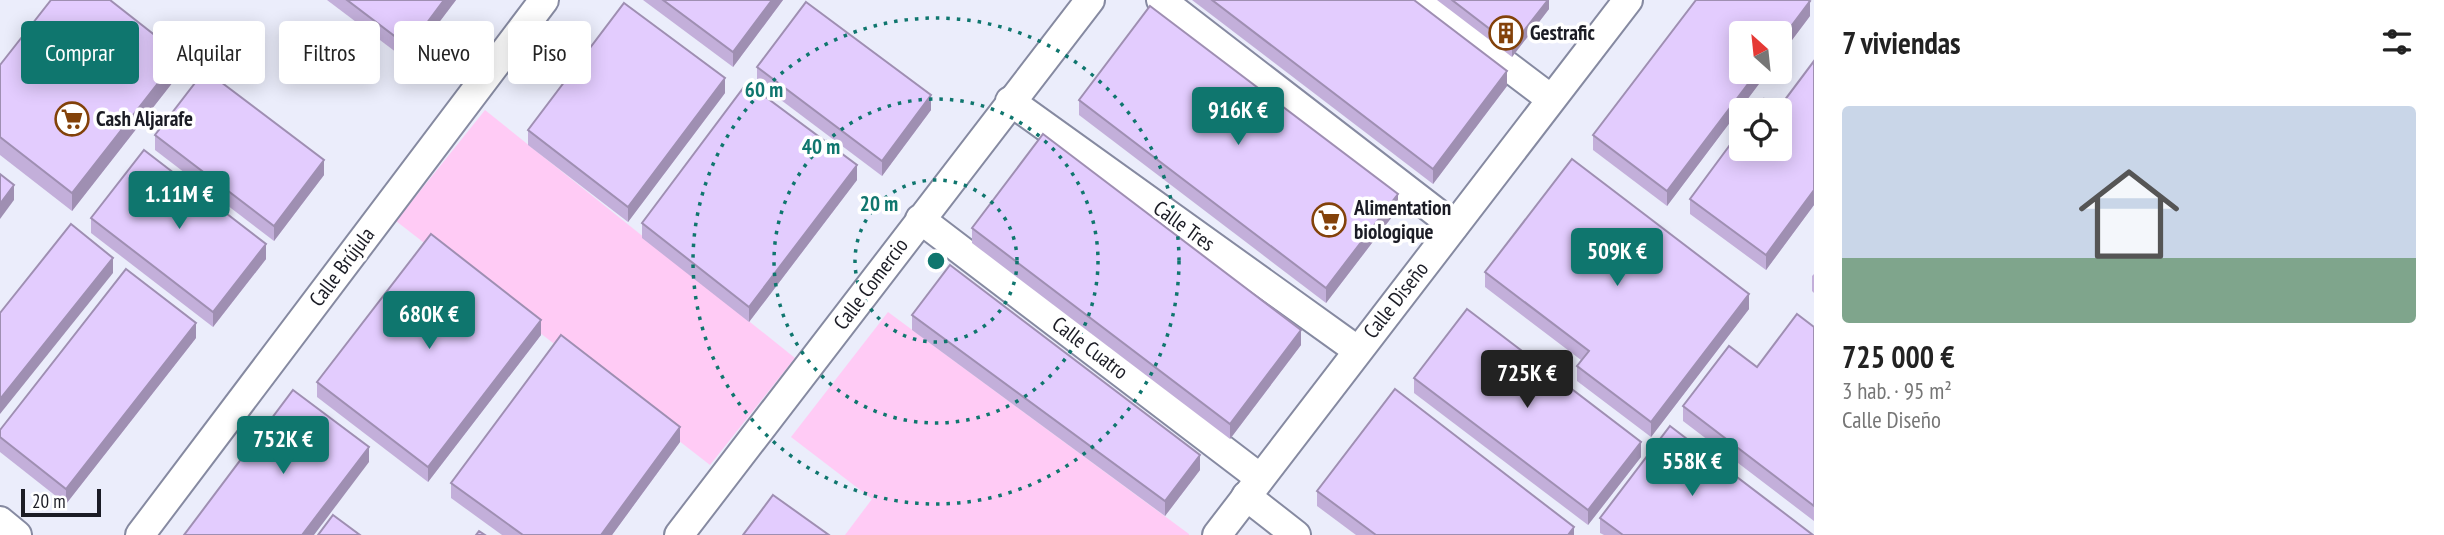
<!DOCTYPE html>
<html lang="es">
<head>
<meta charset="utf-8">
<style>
	:root { --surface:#fff; --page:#f6f6f6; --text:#222; --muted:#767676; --accent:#0f766e }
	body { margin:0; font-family:"PT Sans Narrow",sans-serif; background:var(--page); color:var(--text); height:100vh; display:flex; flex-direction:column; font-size:26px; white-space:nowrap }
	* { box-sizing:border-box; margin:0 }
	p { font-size:23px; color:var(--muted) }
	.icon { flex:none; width:38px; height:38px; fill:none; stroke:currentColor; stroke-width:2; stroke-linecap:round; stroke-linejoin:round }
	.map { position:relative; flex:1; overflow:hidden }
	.details { display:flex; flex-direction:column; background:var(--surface); width:630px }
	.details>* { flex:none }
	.hud { position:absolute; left:21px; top:21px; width:665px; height:63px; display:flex; gap:14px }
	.needle { width:46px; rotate:333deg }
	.buttons { position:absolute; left:1729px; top:21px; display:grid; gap:14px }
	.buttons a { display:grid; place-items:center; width:63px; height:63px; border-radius:7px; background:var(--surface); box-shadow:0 4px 18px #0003; font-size:35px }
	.scale { position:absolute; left:21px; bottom:18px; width:80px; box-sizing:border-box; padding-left:7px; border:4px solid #1b1c25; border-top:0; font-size:19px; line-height:24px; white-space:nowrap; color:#1b1c25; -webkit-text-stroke:5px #fff; paint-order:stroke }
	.price { position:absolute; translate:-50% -60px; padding:0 16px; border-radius:7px; background:var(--accent); color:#fff; font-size:23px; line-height:46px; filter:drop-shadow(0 2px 4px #0008) }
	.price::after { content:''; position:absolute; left:50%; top:42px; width:21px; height:16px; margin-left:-10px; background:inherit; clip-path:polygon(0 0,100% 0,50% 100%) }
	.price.selected { background:#222; color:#fff }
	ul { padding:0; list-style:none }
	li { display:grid; align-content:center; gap:14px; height:371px; padding:0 28px }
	li span { display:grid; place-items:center; height:217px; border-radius:7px; color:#555 }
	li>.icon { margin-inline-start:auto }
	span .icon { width:126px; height:126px; fill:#fffc; stroke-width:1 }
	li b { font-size:30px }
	h2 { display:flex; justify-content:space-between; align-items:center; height:84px; padding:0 28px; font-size:30px }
	.chip { padding:0 24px; border-radius:7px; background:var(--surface); box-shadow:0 4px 18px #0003; font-size:24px; line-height:63px }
	.chip.selected { background:var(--accent); color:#fff }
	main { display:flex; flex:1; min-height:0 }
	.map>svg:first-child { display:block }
	.built { fill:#ebedfb; fill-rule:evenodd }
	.green { fill:#ffcbf5 }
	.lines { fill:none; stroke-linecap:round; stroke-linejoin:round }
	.minor-casing { stroke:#868aa1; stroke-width:32 }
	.minor { stroke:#fff; stroke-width:28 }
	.wall { fill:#c3afda }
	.shaded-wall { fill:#9f8fb2 }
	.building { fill:#e3ccfe; stroke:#9f8fb2; stroke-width:2 }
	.ring { fill:none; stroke:#0f766e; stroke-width:3.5; stroke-dasharray:3.5 7 }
	.labels { text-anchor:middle; stroke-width:7; stroke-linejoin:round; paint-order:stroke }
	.poi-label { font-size:21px; font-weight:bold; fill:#1b1c25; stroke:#fff; text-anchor:start }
	.street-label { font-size:21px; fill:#1b1c25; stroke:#fff }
	.centre { fill:#0f766e; stroke:#fff; stroke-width:3.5 }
	.ring-label { font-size:21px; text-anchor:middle; font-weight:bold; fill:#0f766e; stroke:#fff; stroke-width:7; stroke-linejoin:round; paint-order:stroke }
</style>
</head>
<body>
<main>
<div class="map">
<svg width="1814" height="535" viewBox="0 0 1814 535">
	<rect width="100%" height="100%" fill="#fbfbfb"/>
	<path class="built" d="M0,0H1814V535H0ZM1741,33H1780V72H1741ZM1741,110H1780V149H1741Z"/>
	<g class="green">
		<polygon points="485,110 795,358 710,465 396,221"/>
		<polygon points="888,312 1189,534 1189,535 845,535 872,499 791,437"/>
	</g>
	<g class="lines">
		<defs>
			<g id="minor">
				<polyline points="1161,0 1454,226"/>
				<polyline points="1420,0 1551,99"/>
				<polyline points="1010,101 1357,350"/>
				<polyline points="920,219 1260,478"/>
				<polyline points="1246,496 1296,535"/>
				<polyline points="0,521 17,535"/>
				<polyline points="140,535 544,0"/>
				<polyline points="679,535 1090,0"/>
				<polyline points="1217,535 1628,0"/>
			</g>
		</defs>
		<use href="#minor" class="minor-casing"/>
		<use href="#minor" class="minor"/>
	</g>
	<g class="wall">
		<polygon points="327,0 456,0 409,62"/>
		<polygon points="643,0 783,0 733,67"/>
		<polygon points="1192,0 1414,0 1507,86 1433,184"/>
		<polygon points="1437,0 1549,0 1549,9 1512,57"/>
		<polygon points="1810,16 1667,206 1593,150 1593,135"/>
		<polygon points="1814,61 1814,205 1766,270 1690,214 1690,199 1778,109"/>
		<polygon points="0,65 180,73 72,211 0,155"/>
		<polygon points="757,67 931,110 882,176 757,82"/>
		<polygon points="725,93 628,222 528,145 528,130"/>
		<polygon points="1079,100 1398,209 1326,303 1079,115"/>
		<polygon points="155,135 324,175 274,241 155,150"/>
		<polygon points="857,180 749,322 642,238 642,223"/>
		<polygon points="91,218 266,259 213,327 91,233"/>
		<polygon points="972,228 1301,345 1230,439 972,243"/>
		<polygon points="1485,272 1749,309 1651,437 1577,381 1577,366 1581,360 1485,287"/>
		<polygon points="1814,274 1814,293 1812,291 1812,276"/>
		<polygon points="912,315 1200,470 1165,516 912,330"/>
		<polygon points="1814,327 1814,521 1683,421 1683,406 1757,367"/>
		<polygon points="541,335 428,482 317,397 317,382"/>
		<polygon points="196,338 66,504 0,452 0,430"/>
		<polygon points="1414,378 1641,457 1588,525 1414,393"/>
		<polygon points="680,442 612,535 502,535 451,498 451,483"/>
		<polygon points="1317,491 1574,535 1356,535 1317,506"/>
		<polygon points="1600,518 1813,535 1604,535 1600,533"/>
	</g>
	<g class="shaded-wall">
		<polygon points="444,0 456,0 409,62 409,47"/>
		<polygon points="772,0 783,0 733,67 733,52"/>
		<polygon points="1548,0 1549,0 1549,9 1512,57 1512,46"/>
		<polygon points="1810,1 1810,16 1780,56 1780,41"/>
		<polygon points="180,55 180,73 72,211 72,193"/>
		<polygon points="1507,71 1507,86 1433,184 1433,169"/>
		<polygon points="1757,72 1768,72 1667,206 1667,191"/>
		<polygon points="725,78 725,93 628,222 628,207"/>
		<polygon points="931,95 931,110 882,176 882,161"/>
		<polygon points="324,160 324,175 274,241 274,226"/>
		<polygon points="857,165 857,180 749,322 749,307"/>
		<polygon points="14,185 14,200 0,219 0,204"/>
		<polygon points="1814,190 1814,205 1766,270 1766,255"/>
		<polygon points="1398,194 1398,209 1326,303 1326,288"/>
		<polygon points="266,244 266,259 213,327 213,312"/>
		<polygon points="113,258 113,273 0,414 0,399"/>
		<polygon points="1749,294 1749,309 1651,437 1651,422"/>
		<polygon points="541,320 541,335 428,482 428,467"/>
		<polygon points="196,323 196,338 66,504 66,489"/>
		<polygon points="1301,330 1301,345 1230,439 1230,424"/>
		<polygon points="680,427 680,442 612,535 601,535"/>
		<polygon points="1641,442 1641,457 1588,525 1588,510"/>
		<polygon points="369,447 369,462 314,535 302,535"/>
		<polygon points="1200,455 1200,470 1165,516 1165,501"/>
		<polygon points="1574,527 1574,535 1568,535"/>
	</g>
	<g class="building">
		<polygon points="51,0 110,0 180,55 72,193 0,137 0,65"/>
		<polygon points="347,0 444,0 409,47"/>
		<polygon points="663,0 772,0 733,52"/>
		<polygon points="1212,0 1414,0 1507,71 1433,169"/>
		<polygon points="1452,0 1548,0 1512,46"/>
		<polygon points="1696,0 1808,0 1810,1 1780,41 1780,33 1741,33 1741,72 1757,72 1667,191 1593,135"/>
		<polygon points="806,2 931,95 882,161 757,67"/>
		<polygon points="624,3 725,78 628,207 528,130"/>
		<polygon points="1150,6 1398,194 1326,288 1079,100"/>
		<polygon points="1814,61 1814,190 1766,255 1690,199 1741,130 1741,149 1780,149 1780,110 1756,110 1764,99 1778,109"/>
		<polygon points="205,70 324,160 274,226 155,135"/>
		<polygon points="747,83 857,165 749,307 642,223"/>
		<polygon points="1043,134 1301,330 1230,424 972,228"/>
		<polygon points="144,150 266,244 213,312 91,218"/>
		<polygon points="1572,159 1749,294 1651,422 1577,366 1589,351 1485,272"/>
		<polygon points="0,174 14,185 0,204"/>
		<polygon points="71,224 113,258 0,399 0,313"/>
		<polygon points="431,234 541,320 428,467 317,382"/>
		<polygon points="950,265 1200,455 1165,501 912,315"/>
		<polygon points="126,269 196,323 66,489 0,437 0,430"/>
		<polygon points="1467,309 1641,442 1588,510 1414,378"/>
		<polygon points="1797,314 1814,327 1814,506 1683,406 1729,346 1757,367"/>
		<polygon points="561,335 680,427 601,535 523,535 451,483"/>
		<polygon points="1395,389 1574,527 1568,535 1376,535 1317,491"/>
		<polygon points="293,390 369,447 302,535 184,535"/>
		<polygon points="1670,426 1813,535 1623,535 1600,518"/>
		<polygon points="773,495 829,535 743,535"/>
		<polygon points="333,515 360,535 318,535"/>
		<polygon points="479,531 485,535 476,535"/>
	</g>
	<g class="ring">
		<circle cx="936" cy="261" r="81"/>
		<circle cx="936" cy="261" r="162"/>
		<circle cx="936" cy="261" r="243"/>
	</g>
	<defs>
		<symbol id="building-ring" viewBox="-11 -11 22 22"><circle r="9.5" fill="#fff" stroke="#83420a" stroke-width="1.5"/><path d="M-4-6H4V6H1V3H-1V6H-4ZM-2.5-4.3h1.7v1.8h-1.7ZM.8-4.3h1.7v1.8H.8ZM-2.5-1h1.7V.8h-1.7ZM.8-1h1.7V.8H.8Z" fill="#83420a"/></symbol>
		<symbol id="supermarket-ring" viewBox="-11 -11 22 22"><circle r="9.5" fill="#fff" stroke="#83420a" stroke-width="1.5"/><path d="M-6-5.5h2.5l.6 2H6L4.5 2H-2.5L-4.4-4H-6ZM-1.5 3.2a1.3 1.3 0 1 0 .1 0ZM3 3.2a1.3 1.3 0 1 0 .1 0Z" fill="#83420a"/></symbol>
	</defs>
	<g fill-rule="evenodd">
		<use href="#building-ring" x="1487" y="14" width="38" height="38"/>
		<use href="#supermarket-ring" x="53" y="100" width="38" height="38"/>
		<use href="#supermarket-ring" x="1310" y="201" width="38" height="38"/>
	</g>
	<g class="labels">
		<g class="poi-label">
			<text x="1530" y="40">Gestrafic</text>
			<text x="96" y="126">Cash Aljarafe</text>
			<text x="1354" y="215">Alimentation<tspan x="1354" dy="24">biologique</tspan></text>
		</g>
		<g class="street-label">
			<text transform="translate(1184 226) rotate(36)" y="7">Calle Tres</text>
			<text transform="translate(342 267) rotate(-53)" y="7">Calle Brújula</text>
			<text transform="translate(871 284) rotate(-53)" y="7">Calle Comercio</text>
			<text transform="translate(1396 300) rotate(-52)" y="7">Calle Diseño</text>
			<text transform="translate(1090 348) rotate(37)" y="7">Calle Cuatro</text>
		</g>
	</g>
	<circle cx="936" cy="261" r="10" class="centre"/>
	<g class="ring-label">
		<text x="764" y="97">60 m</text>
		<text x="821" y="154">40 m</text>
		<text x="879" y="211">20 m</text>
	</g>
</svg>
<div class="buttons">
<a><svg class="needle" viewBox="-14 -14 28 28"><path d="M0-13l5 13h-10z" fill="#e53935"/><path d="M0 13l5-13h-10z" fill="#767676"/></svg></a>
<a><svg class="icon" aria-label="locate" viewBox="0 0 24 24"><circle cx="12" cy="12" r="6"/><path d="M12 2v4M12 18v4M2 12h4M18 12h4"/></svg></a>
</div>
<div class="scale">20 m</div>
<b class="price" style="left:1238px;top:147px">916K €</b>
<b class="price" style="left:179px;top:231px">1.11M €</b>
<b class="price" style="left:1617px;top:288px">509K €</b>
<b class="price" style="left:429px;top:351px">680K €</b>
<b class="price selected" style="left:1527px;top:410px">725K €</b>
<b class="price" style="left:283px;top:476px">752K €</b>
<b class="price" style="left:1692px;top:498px">558K €</b>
<div class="hud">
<a class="chip selected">Comprar</a>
<a class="chip">Alquilar</a>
<a class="chip">Filtros</a>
<a class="chip">Nuevo</a>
<a class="chip">Piso</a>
</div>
</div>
<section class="details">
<h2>7 viviendas<svg class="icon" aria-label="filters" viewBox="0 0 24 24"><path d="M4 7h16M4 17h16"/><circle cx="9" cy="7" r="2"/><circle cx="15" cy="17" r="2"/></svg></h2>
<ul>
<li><span style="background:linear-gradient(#c9d6e8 70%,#7fa58c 0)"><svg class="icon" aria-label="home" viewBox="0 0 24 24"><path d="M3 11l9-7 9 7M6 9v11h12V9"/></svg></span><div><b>725 000 €</b><p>3 hab. · 95 m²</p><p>Calle Diseño</p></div></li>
</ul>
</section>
</main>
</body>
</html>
